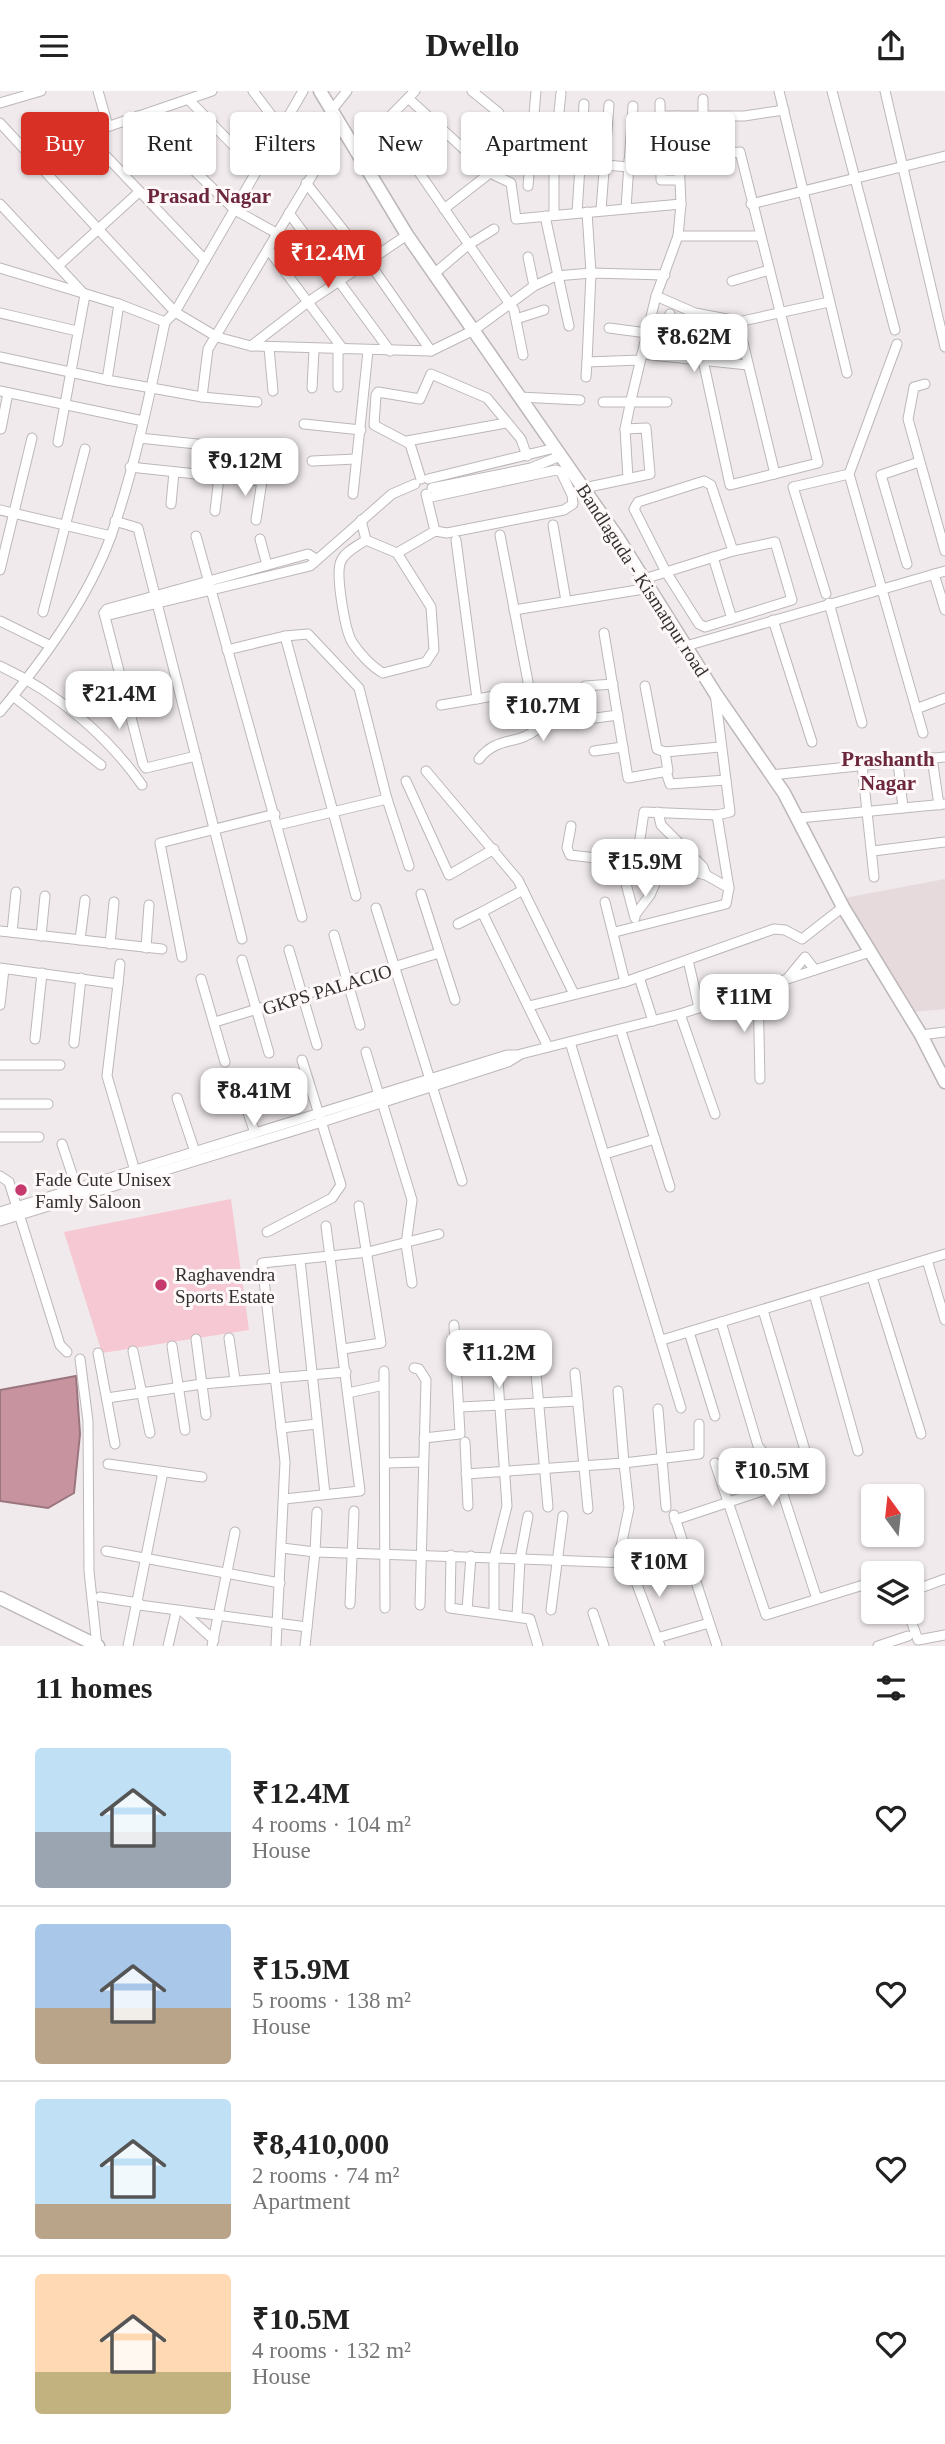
<!DOCTYPE html>
<html lang="en">
<head>
<meta charset="utf-8">
<style>
	:root { --surface:#fff; --page:#f6f6f6; --text:#222; --muted:#767676; --line:#e0e0e0; --accent:#d93025 }
	body { margin:0; font-family:"Times New Roman",serif; background:var(--page); color:var(--text); height:100vh; display:flex; flex-direction:column; font-size:26px; white-space:nowrap }
	* { box-sizing:border-box; margin:0 }
	p { font-size:23px; color:var(--muted) }
	.icon { flex:none; width:38px; height:38px; fill:none; stroke:currentColor; stroke-width:2; stroke-linecap:round; stroke-linejoin:round }
	.map { position:relative; height:1555px; overflow:hidden }
	.side { display:flex; flex-direction:column; background:var(--surface); flex:1 }
	.side>* { flex:none }
	.banner { position:absolute; left:21px; top:21px; width:903px; height:63px; display:flex; gap:14px }
	.needle { width:46px; rotate:345deg }
	.tools { position:absolute; left:861px; top:1393px; display:grid; gap:14px }
	.tools a { display:grid; place-items:center; width:63px; height:63px; border-radius:7px; background:var(--surface); box-shadow:0 2px 5px #0004; font-size:35px }
	.price { position:absolute; translate:-50% -60px; padding:0 16px; border-radius:14px; background:#fff; color:#222; font-size:23px; line-height:46px; filter:drop-shadow(0 2px 4px #0008) }
	.price::after { content:''; position:absolute; left:50%; top:42px; width:21px; height:16px; margin-left:-10px; background:inherit; clip-path:polygon(0 0,100% 0,50% 100%) }
	.price.active { background:var(--accent); color:#fff }
	ul { padding:0; list-style:none }
	li { display:flex; align-items:center; gap:21px; height:175px; padding:0 35px }
	li+li { border-top:2px solid var(--line) }
	li span { display:grid; place-items:center; flex:none; width:196px; height:140px; border-radius:7px; color:#555 }
	li>.icon { margin-inline-start:auto }
	span .icon { width:84px; height:84px; fill:#fffc; stroke-width:1 }
	li b { font-size:30px }
	h2 { display:flex; justify-content:space-between; align-items:center; height:84px; padding:0 35px; font-size:30px }
	.chip { padding:0 24px; border-radius:7px; background:var(--surface); box-shadow:0 2px 5px #0004; font-size:24px; line-height:63px }
	.chip.active { background:var(--accent); color:#fff }
	header { display:flex; justify-content:space-between; align-items:center; height:91px; padding:0 35px; background:var(--surface); font-size:32px; font-weight:700 }
	.map>svg:first-child { display:block }
	.built { fill:#e7dadc }
	.green { fill:#f6c8d3 }
	.water { fill:#c6939f; stroke:#9a757e; stroke-width:2 }
	.lines { fill:none; stroke-linecap:round; stroke-linejoin:round }
	.street-casing { stroke:#bdb7b8; stroke-width:11 }
	.secondary-casing { stroke:#bdb7b8; stroke-width:15 }
	.street { stroke:#fff; stroke-width:9 }
	.secondary { stroke:#fff; stroke-width:12 }
	.poi-dot { fill:#c5396c; stroke:#fef8f9; stroke-width:2.5 }
	.labels { text-anchor:middle; stroke-width:6; stroke-linejoin:round; paint-order:stroke }
	.street-label { font-size:19px; fill:#323031; stroke:#fef8f9 }
	.poi-label { font-size:19px; fill:#323031; stroke:#fef8f9; text-anchor:start }
	.neighbourhood-label { font-size:21px; font-weight:bold; fill:#6c273e; stroke:#fef8f9 }
</style>
</head>
<body>
<header><svg class="icon" aria-label="menu" viewBox="0 0 24 24"><path d="M4 6h16M4 12h16M4 18h16"/></svg>Dwello<svg class="icon" aria-label="share" viewBox="0 0 24 24"><path d="M12 15V3M7 8l5-5 5 5M5 13v7h14v-7"/></svg></header>
<div class="map">
<svg width="945" height="1555" viewBox="0 0 945 1555">
	<rect width="100%" height="100%" fill="#f0eaec"/>
	<polygon class="built" points="945,788 945,918 913,921 844,807"/>
	<polygon class="green" points="231,1108 249,1239 102,1262 64,1141"/>
	<polygon class="water" points="76,1285 80,1343 74,1402 48,1417 0,1410 0,1299"/>
	<g class="lines">
		<defs>
			<g id="street">
				<polyline points="98,0 108,35"/>
				<polyline points="253,0 281,37"/>
				<polyline points="472,0 499,22"/>
				<polyline points="779,0 847,282"/>
				<polyline points="832,0 895,239"/>
				<polyline points="885,0 945,256"/>
				<polyline points="408,7 490,82 511,92 516,128 681,113"/>
				<polyline points="703,8 703,65"/>
				<polyline points="189,9 257,79"/>
				<polyline points="0,12 41,0"/>
				<polyline points="660,12 661,89 679,89"/>
				<polyline points="331,20 347,0"/>
				<polyline points="138,25 235,119 278,143"/>
				<polyline points="660,25 744,25 784,19"/>
				<polyline points="0,32 175,221 303,0"/>
				<polyline points="378,37 412,71"/>
				<polyline points="442,38 412,71 514,219 523,264"/>
				<polyline points="86,44 205,169"/>
				<polyline points="355,61 415,0"/>
				<polyline points="31,62 212,0"/>
				<polyline points="678,66 740,61 818,372 730,394 703,269"/>
				<polyline points="529,67 628,76"/>
				<polyline points="629,69 661,69"/>
				<polyline points="306,92 368,170 431,260"/>
				<polyline points="528,95 536,0"/>
				<polyline points="0,113 85,204 58,351"/>
				<polyline points="751,113 945,65"/>
				<polyline points="626,117 633,15"/>
				<polyline points="444,118 490,82"/>
				<polyline points="601,119 609,14"/>
				<polyline points="289,122 390,260"/>
				<polyline points="577,122 584,13"/>
				<polyline points="554,123 554,68 561,2"/>
				<polyline points="545,125 569,235"/>
				<polyline points="678,145 760,145"/>
				<polyline points="268,158 343,258"/>
				<polyline points="528,166 534,195"/>
				<polyline points="59,174 139,101"/>
				<polyline points="0,177 119,213 165,231 175,221 217,246 251,255 431,260 474,239 534,195 556,185 591,182 665,184"/>
				<polyline points="435,182 468,154 494,138"/>
				<polyline points="732,190 769,179"/>
				<polyline points="656,205 695,222 727,228"/>
				<polyline points="119,213 107,289 202,306 257,311"/>
				<polyline points="0,222 77,240"/>
				<polyline points="516,228 544,219"/>
				<polyline points="609,237 647,242"/>
				<polyline points="897,253 849,383 923,642"/>
				<polyline points="251,255 308,211 407,144"/>
				<polyline points="269,257 273,300"/>
				<polyline points="642,263 748,274"/>
				<polyline points="663,265 670,223"/>
				<polyline points="0,266 107,289"/>
				<polyline points="587,271 591,182 587,121"/>
				<polyline points="586,286 587,271 640,269"/>
				<polyline points="925,293 914,296 908,328 945,460"/>
				<polyline points="338,296 338,258"/>
				<polyline points="312,297 314,259"/>
				<polyline points="0,300 143,330"/>
				<polyline points="202,306 208,258 341,36"/>
				<polyline points="519,306 580,309"/>
				<polyline points="603,311 667,311"/>
				<polyline points="304,333 361,339"/>
				<polyline points="1,338 8,302"/>
				<polyline points="139,347 274,361"/>
				<polyline points="407,350 506,332"/>
				<polyline points="312,370 356,368"/>
				<polyline points="130,376 262,390 256,429"/>
				<polyline points="775,383 738,231 829,211"/>
				<polyline points="628,387 625,338 631,309 656,205 678,145 681,113 677,25"/>
				<polyline points="421,388 410,353 374,334 376,304 378,301 420,308 431,283 487,307 521,348 527,365"/>
				<polyline points="428,388 555,357"/>
				<polyline points="432,397 531,377 560,365"/>
				<polyline points="584,397 650,383 646,337 625,338"/>
				<polyline points="353,403 368,260"/>
				<polyline points="426,403 435,440 447,442 564,419 573,413 572,404 561,381 556,379 427,407"/>
				<polyline points="171,413 174,381"/>
				<polyline points="0,419 111,445"/>
				<polyline points="215,420 219,386"/>
				<path d="M361,429L366,449C357,455 345,461 341,470C335,482 345,539 352,551C359,562 372,576 383,582L426,571L434,559L431,516L397,462L435,440"/>
				<polyline points="115,430 138,437 242,848"/>
				<polyline points="553,434 566,510"/>
				<polyline points="196,445 302,826"/>
				<polyline points="260,448 267,474"/>
				<polyline points="366,449 397,462"/>
				<polyline points="456,449 477,608"/>
				<polyline points="713,466 732,528"/>
				<polyline points="316,468 308,463 107,518 104,522 109,524 310,475 392,403 415,393"/>
				<polyline points="907,473 881,384 919,371"/>
				<polyline points="0,479 32,347"/>
				<polyline points="934,483 945,519"/>
				<polyline points="644,488 733,460 711,394 704,390 638,411 634,418 666,481 699,533 705,536 792,509 775,451 733,460"/>
				<polyline points="826,503 793,396 849,383"/>
				<polyline points="829,512 862,632"/>
				<polyline points="514,519 650,497"/>
				<polyline points="43,521 85,358"/>
				<polyline points="104,522 143,673 146,677 196,665"/>
				<polyline points="773,529 812,651"/>
				<polyline points="0,530 49,554"/>
				<polyline points="604,542 628,687 668,680 665,661 720,656"/>
				<polyline points="285,545 308,543 359,597 387,708 409,775"/>
				<polyline points="686,555 945,480"/>
				<polyline points="227,559 285,545 356,805"/>
				<path d="M0,575C56,601 107,644 142,694"/>
				<polyline points="585,595 613,593"/>
				<polyline points="645,595 657,658 665,661"/>
				<polyline points="13,605 101,674"/>
				<polyline points="441,614 529,599"/>
				<polyline points="916,618 945,607"/>
				<path d="M0,621C43,569 88,508 111,445C135,376 150,303 165,231"/>
				<polyline points="588,628 618,624"/>
				<polyline points="594,660 623,656"/>
				<polyline points="932,667 939,714"/>
				<path d="M479,668C498,644 517,655 537,638L500,444"/>
				<polyline points="898,671 903,717"/>
				<polyline points="862,674 874,786"/>
				<polyline points="426,680 518,789 574,903"/>
				<polyline points="666,681 670,693 726,689"/>
				<polyline points="771,684 945,666"/>
				<polyline points="406,690 449,784 494,758"/>
				<polyline points="658,721 661,734 703,776 706,784"/>
				<polyline points="799,727 945,713"/>
				<polyline points="278,734 387,708"/>
				<polyline points="571,735 567,757 570,764 630,771 637,768 706,784 729,797"/>
				<polyline points="873,760 945,751"/>
				<polyline points="637,768 644,721 717,724 730,721 715,602"/>
				<polyline points="625,789 635,827"/>
				<polyline points="523,799 482,821 548,956"/>
				<polyline points="421,803 455,909"/>
				<polyline points="605,811 625,891"/>
				<polyline points="376,817 462,1090"/>
				<polyline points="635,824 650,804 663,774"/>
				<polyline points="458,833 482,821"/>
				<polyline points="0,840 162,858"/>
				<polyline points="12,841 16,801"/>
				<polyline points="615,841 726,813 729,797 717,724"/>
				<polyline points="334,844 360,934"/>
				<polyline points="41,845 45,805"/>
				<polyline points="80,849 85,809"/>
				<polyline points="110,853 114,811"/>
				<polyline points="146,857 149,814"/>
				<polyline points="289,859 317,954"/>
				<polyline points="182,866 160,752 275,723"/>
				<polyline points="242,869 269,962"/>
				<polyline points="688,869 699,917"/>
				<polyline points="0,877 118,893 107,985 135,1080"/>
				<polyline points="639,886 653,930"/>
				<polyline points="201,888 225,971"/>
				<polyline points="787,888 805,866 815,879"/>
				<polyline points="118,893 120,873"/>
				<polyline points="758,898 760,988"/>
				<polyline points="0,914 4,878"/>
				<polyline points="529,915 625,891 774,838 785,839 802,848 843,816"/>
				<polyline points="680,923 715,1023"/>
				<polyline points="215,931 439,862"/>
				<polyline points="621,940 670,1096"/>
				<polyline points="921,944 945,941"/>
				<polyline points="35,948 42,882"/>
				<polyline points="570,951 681,1317"/>
				<polyline points="74,952 81,887"/>
				<polyline points="366,961 379,1004"/>
				<polyline points="0,974 60,974"/>
				<polyline points="236,987 255,1042"/>
				<polyline points="177,1007 196,1064"/>
				<polyline points="382,1011 412,1109 406,1153 412,1192"/>
				<polyline points="0,1013 48,1013"/>
				<polyline points="0,1046 39,1046"/>
				<polyline points="62,1053 78,1101"/>
				<polyline points="605,1063 655,1048"/>
				<polyline points="0,1085 9,1091 60,1254 67,1261"/>
				<polyline points="0,1121 507,964 517,964"/>
				<polyline points="0,1130 322,1031 508,971 521,963 680,923 870,861"/>
				<polyline points="267,1141 332,1107 341,1094 302,969"/>
				<polyline points="300,1169 325,1403"/>
				<polyline points="927,1169 945,1229"/>
				<polyline points="872,1186 921,1343"/>
				<polyline points="814,1203 858,1360"/>
				<polyline points="763,1219 810,1376"/>
				<polyline points="721,1231 758,1355 771,1371 780,1394"/>
				<polyline points="689,1241 715,1325"/>
				<polyline points="229,1247 235,1289"/>
				<polyline points="495,1247 507,1415 494,1467 629,1472 660,1555"/>
				<polyline points="196,1248 206,1324"/>
				<polyline points="662,1249 945,1163"/>
				<polyline points="172,1255 185,1339"/>
				<polyline points="343,1258 381,1252 359,1115"/>
				<polyline points="133,1260 150,1342"/>
				<polyline points="534,1260 548,1416"/>
				<polyline points="98,1262 115,1353"/>
				<polyline points="80,1268 88,1330 89,1480 97,1555"/>
				<polyline points="414,1277 419,1278 426,1289 420,1514"/>
				<polyline points="384,1280 385,1517"/>
				<polyline points="575,1282 588,1418"/>
				<polyline points="618,1300 624,1372 699,1363 699,1333"/>
				<polyline points="348,1302 384,1294"/>
				<polyline points="107,1307 202,1293 346,1281"/>
				<polyline points="461,1316 578,1310"/>
				<polyline points="658,1318 666,1416"/>
				<polyline points="281,1337 317,1333"/>
				<polyline points="424,1347 460,1343 454,1234"/>
				<polyline points="465,1351 468,1415"/>
				<polyline points="386,1372 423,1371"/>
				<polyline points="715,1372 766,1524 873,1491"/>
				<polyline points="108,1373 202,1386"/>
				<polyline points="466,1383 624,1372 629,1417 618,1470"/>
				<polyline points="284,1408 360,1400 326,1135"/>
				<polyline points="674,1424 717,1555"/>
				<polyline points="675,1429 780,1394 817,1508"/>
				<polyline points="282,1457 315,1461 317,1421"/>
				<polyline points="106,1460 280,1492"/>
				<polyline points="451,1464 450,1517 530,1528 538,1555"/>
				<polyline points="912,1500 945,1488"/>
				<polyline points="100,1506 139,1512"/>
				<polyline points="350,1513 354,1420"/>
				<polyline points="139,1514 307,1536"/>
				<polyline points="467,1519 471,1465"/>
				<polyline points="551,1519 563,1425"/>
				<polyline points="908,1521 918,1549 945,1544"/>
				<polyline points="184,1522 214,1549"/>
				<polyline points="593,1522 604,1555"/>
				<polyline points="517,1525 520,1468 528,1425"/>
				<polyline points="657,1547 709,1532"/>
				<polyline points="128,1555 163,1381"/>
				<polyline points="168,1555 176,1521"/>
				<polyline points="212,1555 235,1441"/>
				<polyline points="276,1555 285,1371 262,1172 368,1161 439,1143"/>
				<polyline points="305,1555 315,1461 494,1467 494,1522"/>
				<polyline points="878,1555 908,1545"/>
			</g>
			<g id="secondary">
				<polyline points="320,0 407,144 618,447 715,602 784,702 843,816 921,944 945,991"/>
				<polyline points="0,1507 98,1555"/>
			</g>
		</defs>
		<use href="#street" class="street-casing"/>
		<use href="#secondary" class="secondary-casing"/>
		<use href="#street" class="street"/>
		<use href="#secondary" class="secondary"/>
	</g>
	<g class="poi-dot">
		<circle cx="21" cy="1099" r="7"/>
		<circle cx="161" cy="1194" r="7"/>
	</g>
	<g class="labels">
		<g class="street-label">
			<text transform="translate(643 489) rotate(57)" y="7">Bandlaguda - Kismatpur road</text>
			<text transform="translate(327 898) rotate(-17)" y="7">GKPS PALACIO</text>
		</g>
		<g class="poi-label">
			<text x="35" y="1095">Fade Cute Unisex<tspan x="35" dy="22">Famly Saloon</tspan></text>
			<text x="175" y="1190">Raghavendra<tspan x="175" dy="22">Sports Estate</tspan></text>
		</g>
		<g class="neighbourhood-label">
			<text x="209" y="112">Prasad Nagar</text>
			<text x="888" y="675">Prashanth<tspan x="888" dy="24">Nagar</tspan></text>
		</g>
	</g>
</svg>
<div class="tools">
<a><svg class="needle" viewBox="-14 -14 28 28"><path d="M0-13l5 13h-10z" fill="#e53935"/><path d="M0 13l5-13h-10z" fill="#767676"/></svg></a>
<a><svg class="icon" aria-label="layers" viewBox="0 0 24 24"><path d="M12 4l9 5-9 5-9-5zM3 14l9 5 9-5"/></svg></a>
</div>
<b class="price active" style="left:328px;top:199px">₹12.4M</b>
<b class="price" style="left:694px;top:283px">₹8.62M</b>
<b class="price" style="left:245px;top:407px">₹9.12M</b>
<b class="price" style="left:119px;top:640px">₹21.4M</b>
<b class="price" style="left:543px;top:652px">₹10.7M</b>
<b class="price" style="left:645px;top:808px">₹15.9M</b>
<b class="price" style="left:744px;top:943px">₹11M</b>
<b class="price" style="left:254px;top:1037px">₹8.41M</b>
<b class="price" style="left:499px;top:1299px">₹11.2M</b>
<b class="price" style="left:772px;top:1417px">₹10.5M</b>
<b class="price" style="left:659px;top:1508px">₹10M</b>
<div class="banner">
<a class="chip active">Buy</a>
<a class="chip">Rent</a>
<a class="chip">Filters</a>
<a class="chip">New</a>
<a class="chip">Apartment</a>
<a class="chip">House</a>
</div>
</div>
<section class="side">
<h2>11 homes<svg class="icon" aria-label="filters" viewBox="0 0 24 24"><path d="M4 7h16M4 17h16"/><circle cx="9" cy="7" r="2"/><circle cx="15" cy="17" r="2"/></svg></h2>
<ul>
<li><span style="background:linear-gradient(#bfe0f5 60%,#9aa5b1 0)"><svg class="icon" aria-label="home" viewBox="0 0 24 24"><path d="M3 11l9-7 9 7M6 9v11h12V9"/></svg></span><div><b>₹12.4M</b><p>4 rooms · 104 m²</p><p>House</p></div><svg class="icon" aria-label="heart" viewBox="0 0 24 24"><path d="M12 20l-8-8c-3-5 5-10 8-4 3-6 11-1 8 4z"/></svg></li>
<li><span style="background:linear-gradient(#a9c7e8 60%,#b9a48a 0)"><svg class="icon" aria-label="home" viewBox="0 0 24 24"><path d="M3 11l9-7 9 7M6 9v11h12V9"/></svg></span><div><b>₹15.9M</b><p>5 rooms · 138 m²</p><p>House</p></div><svg class="icon" aria-label="heart" viewBox="0 0 24 24"><path d="M12 20l-8-8c-3-5 5-10 8-4 3-6 11-1 8 4z"/></svg></li>
<li><span style="background:linear-gradient(#bfe0f5 75%,#b9a48a 0)"><svg class="icon" aria-label="home" viewBox="0 0 24 24"><path d="M3 11l9-7 9 7M6 9v11h12V9"/></svg></span><div><b>₹8,410,000</b><p>2 rooms · 74 m²</p><p>Apartment</p></div><svg class="icon" aria-label="heart" viewBox="0 0 24 24"><path d="M12 20l-8-8c-3-5 5-10 8-4 3-6 11-1 8 4z"/></svg></li>
<li><span style="background:linear-gradient(#ffd9b3 70%,#c2b280 0)"><svg class="icon" aria-label="home" viewBox="0 0 24 24"><path d="M3 11l9-7 9 7M6 9v11h12V9"/></svg></span><div><b>₹10.5M</b><p>4 rooms · 132 m²</p><p>House</p></div><svg class="icon" aria-label="heart" viewBox="0 0 24 24"><path d="M12 20l-8-8c-3-5 5-10 8-4 3-6 11-1 8 4z"/></svg></li>
</ul>
</section>
</body>
</html>
